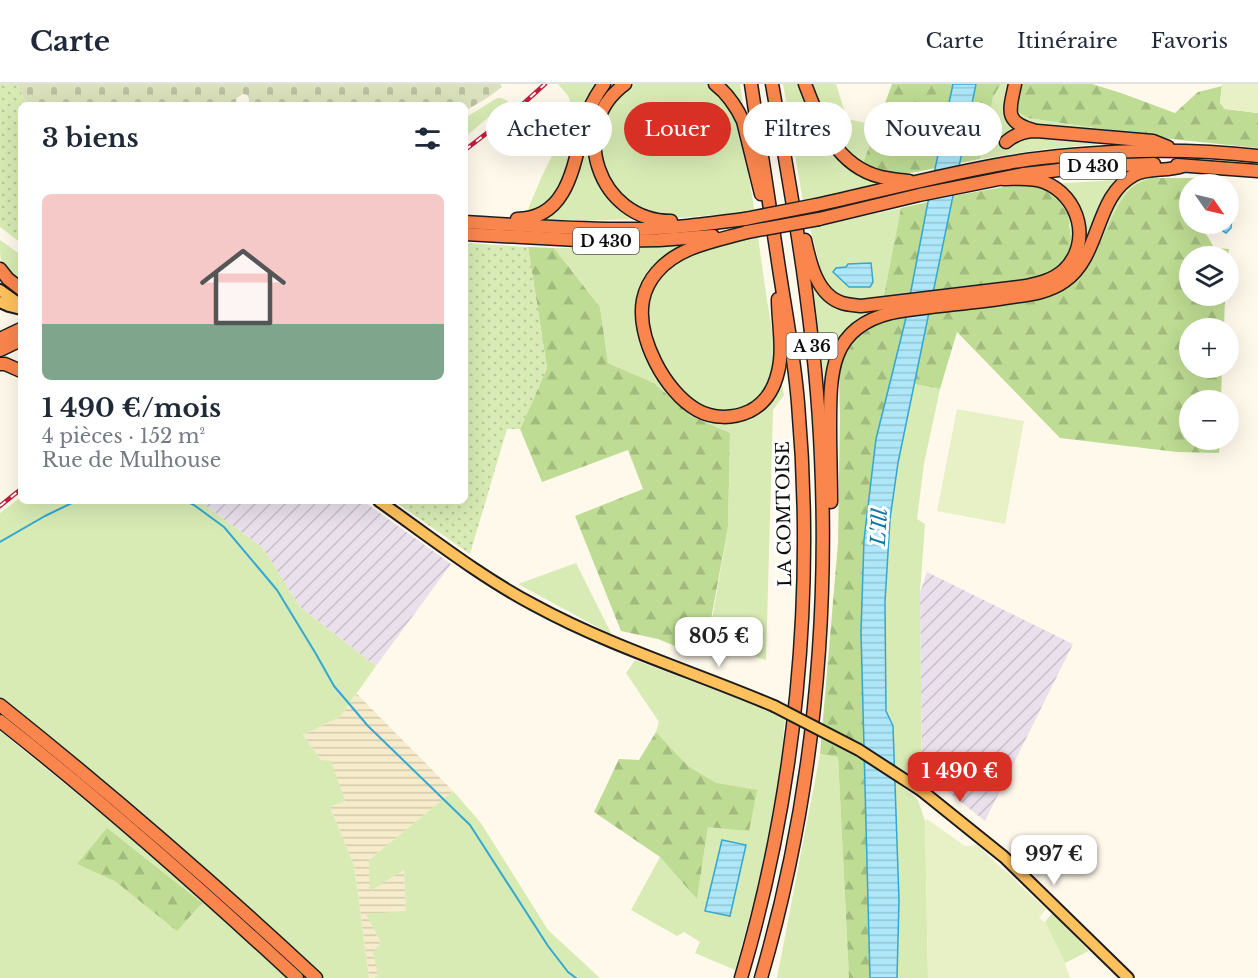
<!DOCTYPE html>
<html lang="fr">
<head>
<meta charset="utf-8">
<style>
	:root { --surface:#fff; --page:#f2f2f3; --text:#1f2937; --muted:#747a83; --line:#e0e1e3; --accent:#d93025 }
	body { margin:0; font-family:"Libre Baskerville",serif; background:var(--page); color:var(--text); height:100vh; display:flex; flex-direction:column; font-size:22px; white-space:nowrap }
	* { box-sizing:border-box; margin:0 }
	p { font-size:20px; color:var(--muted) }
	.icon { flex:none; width:33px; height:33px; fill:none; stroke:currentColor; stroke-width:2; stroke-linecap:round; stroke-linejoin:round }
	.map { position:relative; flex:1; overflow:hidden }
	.drawer { position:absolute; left:18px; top:18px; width:450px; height:402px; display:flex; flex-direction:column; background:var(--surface); border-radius:9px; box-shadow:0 6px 24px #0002 }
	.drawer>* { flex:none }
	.hud { position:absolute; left:486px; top:18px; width:570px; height:54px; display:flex; gap:12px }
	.needle { width:39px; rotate:124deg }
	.tools { position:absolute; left:1179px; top:90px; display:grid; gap:12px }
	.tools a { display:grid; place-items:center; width:60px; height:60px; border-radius:50%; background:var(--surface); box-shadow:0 6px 24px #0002; font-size:30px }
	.price { position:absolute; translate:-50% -51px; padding:0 14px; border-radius:12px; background:#fff; color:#222; font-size:20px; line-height:39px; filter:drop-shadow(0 2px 3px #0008) }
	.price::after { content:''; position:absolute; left:50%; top:36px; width:18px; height:14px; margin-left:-9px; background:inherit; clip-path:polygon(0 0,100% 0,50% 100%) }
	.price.current { background:var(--accent); color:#fff }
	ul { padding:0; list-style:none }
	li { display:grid; align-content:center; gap:12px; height:318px; padding:0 24px }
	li+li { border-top:2px solid var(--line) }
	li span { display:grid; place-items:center; height:186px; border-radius:9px; color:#555 }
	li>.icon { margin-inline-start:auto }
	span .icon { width:108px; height:108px; fill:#fffc; stroke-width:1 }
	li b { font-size:26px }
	h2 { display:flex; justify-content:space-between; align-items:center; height:72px; padding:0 24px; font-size:26px }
	.pill { padding:0 21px; border-radius:27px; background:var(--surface); box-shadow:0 6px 24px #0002; font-size:21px; line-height:54px }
	.pill.current { background:var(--accent); color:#fff }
	header { display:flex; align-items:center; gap:36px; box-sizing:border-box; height:84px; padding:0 30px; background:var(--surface); border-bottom:2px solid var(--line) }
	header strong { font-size:28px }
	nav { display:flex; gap:33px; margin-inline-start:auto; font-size:21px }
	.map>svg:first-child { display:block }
	.industrial { fill:url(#industrial-furrows) }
	.farmland { fill:url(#farmland-rules) }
	.grass { fill:#d8ebb4 }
	.forest { fill:url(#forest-firs) }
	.cemetery { fill:url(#cemetery-stones) }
	.garden { fill:url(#garden-dots) }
	.pitch { fill:#e8f1c6 }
	.water { fill:url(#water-rules); stroke:#32a8d3; stroke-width:1.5 }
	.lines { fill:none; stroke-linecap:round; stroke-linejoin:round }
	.stream { stroke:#32a8d3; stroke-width:2 }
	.major-casing { stroke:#1d1d1d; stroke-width:14 }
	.highway-casing { stroke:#1d1d1d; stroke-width:15 }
	.major { stroke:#fec15d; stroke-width:10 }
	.highway { stroke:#fa864e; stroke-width:12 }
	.rail-casing { stroke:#c21f3d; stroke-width:4.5 }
	.rail { stroke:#fff; stroke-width:2; stroke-dasharray:7; stroke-linecap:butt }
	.major-bridge-casing { stroke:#1d1d1d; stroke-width:14; stroke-linecap:butt }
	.highway-bridge-casing { stroke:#1d1d1d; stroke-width:15; stroke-linecap:butt }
	.major-bridge { stroke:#fec15d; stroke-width:10 }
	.highway-bridge { stroke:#fa864e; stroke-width:12 }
	.labels { text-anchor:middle; stroke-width:6; stroke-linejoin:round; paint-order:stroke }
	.shield { fill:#fff; stroke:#555; stroke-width:1.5 }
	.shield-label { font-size:16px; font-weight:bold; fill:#0c0c0c }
	.street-label { font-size:18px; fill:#0c0c0c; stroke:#fff }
	.water-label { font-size:20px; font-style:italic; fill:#1177a3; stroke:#fff }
</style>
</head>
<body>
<header>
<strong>Carte</strong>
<nav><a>Carte</a><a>Itinéraire</a><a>Favoris</a></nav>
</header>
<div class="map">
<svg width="1258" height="894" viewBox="0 0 1258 894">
	<defs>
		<pattern id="industrial-furrows" width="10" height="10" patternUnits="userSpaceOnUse" patternTransform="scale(1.5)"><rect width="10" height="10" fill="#e9e0ec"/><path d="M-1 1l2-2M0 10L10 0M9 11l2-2" fill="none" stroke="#c7bfc9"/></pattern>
		<pattern id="farmland-rules" width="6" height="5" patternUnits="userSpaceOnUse" patternTransform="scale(1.5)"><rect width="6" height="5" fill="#f6eccb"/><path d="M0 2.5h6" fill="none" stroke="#d2c9ad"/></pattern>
		<pattern id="forest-firs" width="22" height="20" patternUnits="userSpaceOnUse" patternTransform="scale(1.5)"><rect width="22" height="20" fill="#bedc93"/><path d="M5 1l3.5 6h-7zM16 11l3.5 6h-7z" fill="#a2bc7e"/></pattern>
		<pattern id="cemetery-stones" width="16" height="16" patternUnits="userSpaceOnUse" patternTransform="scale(1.5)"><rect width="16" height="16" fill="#dae1bc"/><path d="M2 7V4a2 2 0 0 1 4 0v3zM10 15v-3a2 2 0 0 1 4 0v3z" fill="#bac0a0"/></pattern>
		<pattern id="garden-dots" width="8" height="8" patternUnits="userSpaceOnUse" patternTransform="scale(1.5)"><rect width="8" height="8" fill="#d8ebb4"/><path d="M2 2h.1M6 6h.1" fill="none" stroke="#b8c89a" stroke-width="1.8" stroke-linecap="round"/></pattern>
		<pattern id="water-rules" width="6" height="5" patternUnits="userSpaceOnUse" patternTransform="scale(1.5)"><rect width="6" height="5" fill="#aee7f9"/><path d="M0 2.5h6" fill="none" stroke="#94c5d4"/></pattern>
	</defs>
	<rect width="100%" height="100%" fill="#fff9ec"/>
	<g class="industrial">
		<polygon points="199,417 363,417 451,480 376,582 300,523 263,464"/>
		<polygon points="927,488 1073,560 985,737 922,687 920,509"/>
	</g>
	<polygon class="farmland" points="357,610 453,707 369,776 404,786 406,828 367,830 381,860 379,892 374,894 369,894 354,781 330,723 345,717 321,676 303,651 340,633"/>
	<g class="grass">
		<path d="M558,0H740L744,27L733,29C749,76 754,125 761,174C767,220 775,265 784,311L773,326L766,576L719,562L707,564L728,443L730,349L691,332L654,299L608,279L600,223L554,164H627L748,156L744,129L676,134L536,138L528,125L542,92L572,32L569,13Z"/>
		<polygon points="783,0 836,0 847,35 876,41 863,79 884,88 885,98 860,105 803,118"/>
		<polygon points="1001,0 1018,0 1028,34 1162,54 1046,65 980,75 993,13"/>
		<polygon points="497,14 501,14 508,17 465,53 465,34"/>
		<path d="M1150,94C1143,97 1135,100 1129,106C1114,123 1103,154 1093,175L1070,165L1071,153L1070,140L1032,101Z"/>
		<polygon points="901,124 881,228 850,246 826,310 812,199 823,194 810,144"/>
		<path d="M0,156L21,171V200C0,183 0,182 0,156Z"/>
		<path d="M914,300L940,305L924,380L917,435L925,440L920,509L922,699L894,680L893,642L886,627C886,563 884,499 890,435C895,389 905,344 914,300Z"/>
		<polygon points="21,413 21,417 199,417 263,464 300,523 376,582 340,633 303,651 321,676 331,677 345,717 330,723 354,781 369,894 324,894 225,803 28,636 0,614 0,429"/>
		<polygon points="576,479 612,551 518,500"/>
		<path d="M635,576L773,628L785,634C783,655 781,677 778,698C768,762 753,824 735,886L695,869L700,858L684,848L677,852L631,826L660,773L697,814L708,743L717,700L688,682L656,648L659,638L626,589Z"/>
		<path d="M0,647C98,727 197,806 289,894H0Z"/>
		<polygon points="820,670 838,673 849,894 777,894"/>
		<polygon points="894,696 918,716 925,737 928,894 897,894 899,816"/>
		<polygon points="453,707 481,739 548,846 600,894 374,894 378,892 373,868 381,859 366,830 406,827 404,786 370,807 369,776"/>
		<polygon points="1052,829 1089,867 1065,879 1045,838"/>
	</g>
	<g class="forest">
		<path d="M892,0H953L936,84C904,91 894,92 863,79Z"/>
		<polygon points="976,0 1001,0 993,13 980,75 960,79"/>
		<polygon points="1018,0 1092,0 1121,9 1175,29 1198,8 1222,2 1220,19 1225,25 1258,29 1258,64 1162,54 1028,34 1014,25"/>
		<path d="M1150,94H1200V100H1190V140H1202L1203,147L1208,153L1214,164L1229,165L1228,172H1190V212H1225L1224,244H1190V284H1222L1221,316H1190V356H1220L1219,369L1177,368L1060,354L957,248L940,305L914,300L953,112L1003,103L1032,101L1047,107L1060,119L1068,131L1071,153L1070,165L1093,175C1103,154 1114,123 1129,106C1135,100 1143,97 1150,94Z"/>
		<polygon points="928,118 905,238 876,355 861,548 870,894 849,894 838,673 820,670 838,459 840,332 839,293 842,278 848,265 858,252 879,237 901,124"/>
		<polygon points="528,163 554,164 600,223 608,279 654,299 691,332 730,349 728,443 709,546 688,543 682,548 680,564 658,555 621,547 575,432 643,405 628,366 542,398 520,345 547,284"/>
		<polygon points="656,648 688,682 716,699 757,706 749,747 708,743 697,815 660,773 594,728 619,675 639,676"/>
		<polygon points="107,744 202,819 177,847 115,797 77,780"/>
	</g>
	<polygon class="cemetery" points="17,0 500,0 502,3 487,14 465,27 465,21 249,21 249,15 247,11 243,10 237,14 236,17 237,21 27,21"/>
	<g class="garden">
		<polygon points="0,0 17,0 27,21 21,21 21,159 0,143"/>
		<polygon points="465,159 528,163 547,284 520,345 507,345 470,470 394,417 465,417"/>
	</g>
	<g class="pitch">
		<polygon points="1222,0 1258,0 1258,29 1225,25 1220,19"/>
		<polygon points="957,325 1024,337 1005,440 937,427"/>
		<polygon points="927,735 965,762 977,761 1046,825 1039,834 1045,838 1065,879 1070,894 928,894 925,737"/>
	</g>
	<g class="water">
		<polygon points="953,0 976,0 898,379 890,435 885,518 886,627 893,642 899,816 897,894 870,894 861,548 864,456 876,355 905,238 928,118"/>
		<polygon points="1200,94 1225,96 1231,102 1234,108 1231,144 1226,149 1212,140 1228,140 1228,100 1200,100"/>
		<polygon points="871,179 873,198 870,203 849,203 833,188 836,184 846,183 848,180"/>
		<polygon points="722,756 746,761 730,832 705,827"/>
	</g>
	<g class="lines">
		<g class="stream">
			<polyline points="186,417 194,421 224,443 277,506 316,570 334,602 368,642 470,741 548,862 568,888 576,894"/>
			<polyline points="0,458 45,432 76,417"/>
		</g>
		<defs>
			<g id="major">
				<polyline points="0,206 21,221"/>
				<polyline points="0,218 9,222 21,225"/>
				<path d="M379,417C430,453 479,492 534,521C611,563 694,588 774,622"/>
				<polyline points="922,707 1004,773 1128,894"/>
			</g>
			<g id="highway">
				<path d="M625,0C566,43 599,137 671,137"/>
				<path d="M715,0C728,10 736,22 743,37L761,110"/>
				<path d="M805,0C820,39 836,82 881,93C890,95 900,96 909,97"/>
				<path d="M1015,0C1010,25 1003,38 1033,46"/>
				<path d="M1006,58C1015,50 1025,47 1037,47L1153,57L1168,63"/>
				<polyline points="1177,81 1258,87"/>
				<path d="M816,121C880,107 944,90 1008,79C1029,75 1050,73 1071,71C1134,65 1196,65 1258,72"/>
				<path d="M517,135C570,135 574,76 585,37C589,24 596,11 604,0"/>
				<polyline points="819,135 919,111 1024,90 1094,82 1154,80"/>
				<path d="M465,138C520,141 575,146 631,145C669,145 707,140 745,135"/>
				<path d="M747,148C716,157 679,162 657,188C650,196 645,206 643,216C636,253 665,308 697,326C713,335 733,335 750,327C766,319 774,305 778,288C784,264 778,239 778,215"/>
				<polyline points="465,150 596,157 659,156 713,152"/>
				<path d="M805,156C810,179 817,211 842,219C848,221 855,221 861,222L1026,202C1040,199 1053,196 1064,186C1092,159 1080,112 1044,98C1032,93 1017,95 1003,95"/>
				<polyline points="0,185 8,195 21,205"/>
				<polyline points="0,255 21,245"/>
				<polyline points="0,266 21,256"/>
				<polyline points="0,280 5,280 21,287"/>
				<path d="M831,418C831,393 830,368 830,344C830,290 829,244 891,229C928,222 967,220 1005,214C1026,211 1047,210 1065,197C1102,170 1094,113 1134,91C1149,83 1167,88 1183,82"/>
				<path d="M0,621C109,708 214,799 316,894"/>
				<path d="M0,637C103,718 201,805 297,894"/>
				<path d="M741,894C796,708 815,512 798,319C794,269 784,220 777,171C768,114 760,57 751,0"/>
				<path d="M761,894C810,726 829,548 821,373C816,248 794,123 772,0"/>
			</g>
		</defs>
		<use href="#major" class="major-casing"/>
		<use href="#highway" class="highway-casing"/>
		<use href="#major" class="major"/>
		<use href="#highway" class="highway"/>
		<defs>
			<g id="rail">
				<polyline points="465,66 514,28 545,0"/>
				<polyline points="0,422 21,405"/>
			</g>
		</defs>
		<use href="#rail" class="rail-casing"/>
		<use href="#rail" class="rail"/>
		<defs>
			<polyline id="major-bridge" points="774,622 859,666 922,707"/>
			<g id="highway-bridge">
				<polyline points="745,135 816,121"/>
				<polyline points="747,148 819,135"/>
			</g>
		</defs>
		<use href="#major-bridge" class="major-bridge-casing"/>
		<use href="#highway-bridge" class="highway-bridge-casing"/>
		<use href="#major-bridge" class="major-bridge"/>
		<use href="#highway-bridge" class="highway-bridge"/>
	</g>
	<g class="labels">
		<g class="shield">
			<rect x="1060" y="69" width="66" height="26" rx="4.5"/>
			<rect x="573" y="144" width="66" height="26" rx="4.5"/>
			<rect x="786.5" y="249" width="51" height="26" rx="4.5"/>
		</g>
		<g class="shield-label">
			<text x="1093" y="88">D 430</text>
			<text x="606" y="163">D 430</text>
			<text x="812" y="268">A 36</text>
		</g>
		<g class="street-label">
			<text transform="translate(784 430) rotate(-91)" y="6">LA COMTOISE</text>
		</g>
		<g class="water-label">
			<text transform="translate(879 443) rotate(-86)" y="7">L'Ill</text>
		</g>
	</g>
</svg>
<div class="tools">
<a><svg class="needle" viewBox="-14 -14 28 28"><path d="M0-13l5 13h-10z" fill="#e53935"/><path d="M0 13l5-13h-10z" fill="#747a83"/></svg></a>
<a><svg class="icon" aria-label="layers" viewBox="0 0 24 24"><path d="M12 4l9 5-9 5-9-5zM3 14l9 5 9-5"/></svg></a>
<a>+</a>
<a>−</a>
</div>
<b class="price" style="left:719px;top:584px">805 €</b>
<b class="price current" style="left:960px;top:719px">1 490 €</b>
<b class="price" style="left:1054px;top:802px">997 €</b>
<div class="hud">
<a class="pill">Acheter</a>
<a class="pill current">Louer</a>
<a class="pill">Filtres</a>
<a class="pill">Nouveau</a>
</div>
<section class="drawer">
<h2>3 biens<svg class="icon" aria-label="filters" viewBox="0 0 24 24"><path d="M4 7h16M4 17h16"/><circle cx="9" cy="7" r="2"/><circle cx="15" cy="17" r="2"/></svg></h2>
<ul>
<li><span style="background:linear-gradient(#f6c9c9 70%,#7fa58c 0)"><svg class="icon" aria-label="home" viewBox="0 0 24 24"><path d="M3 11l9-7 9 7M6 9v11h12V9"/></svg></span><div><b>1 490 €/mois</b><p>4 pièces · 152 m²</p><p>Rue de Mulhouse</p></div></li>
</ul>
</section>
</div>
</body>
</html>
